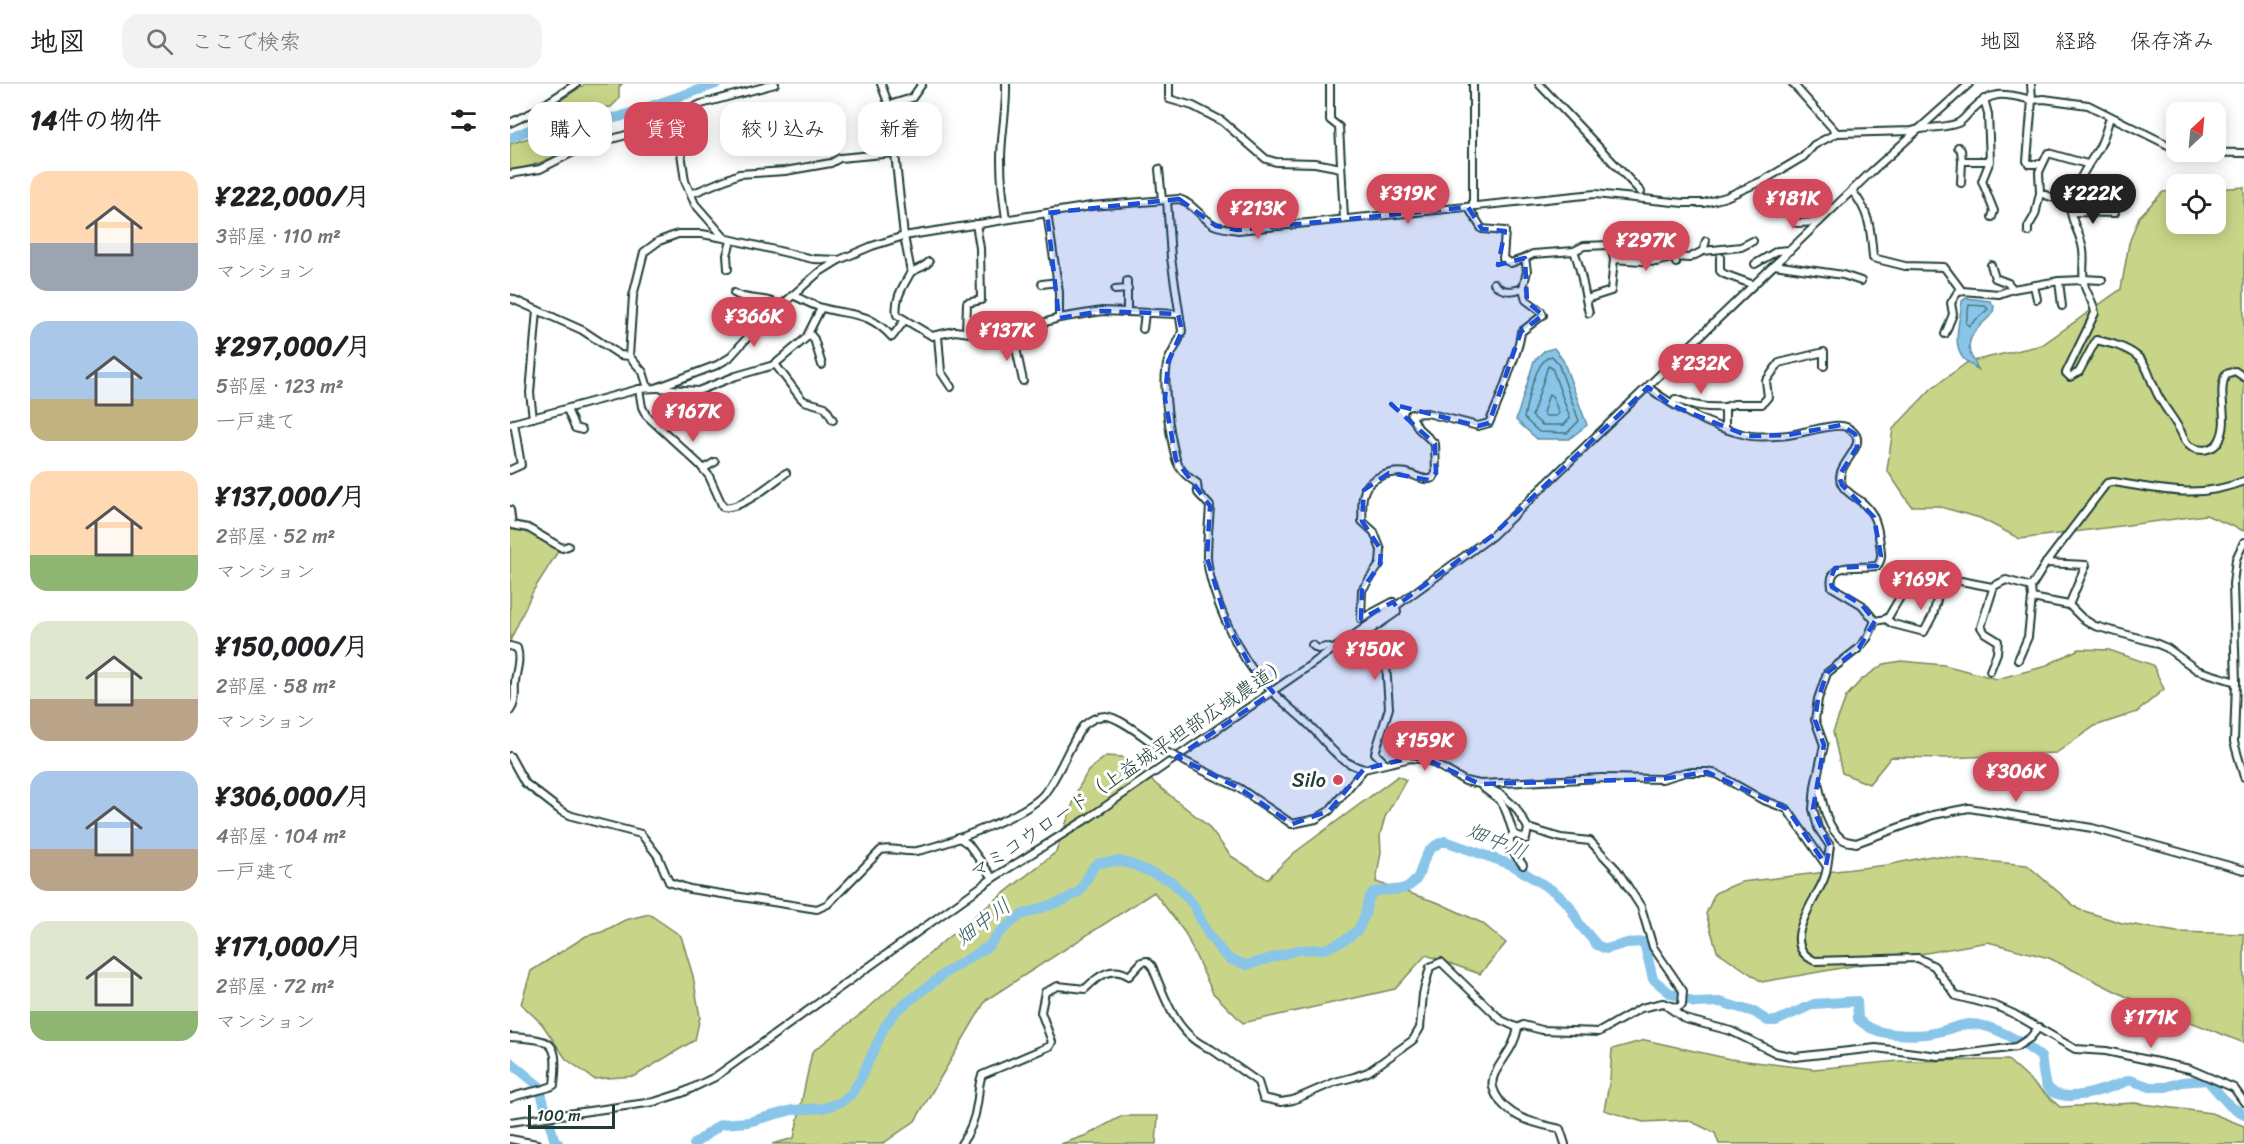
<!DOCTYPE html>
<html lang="ja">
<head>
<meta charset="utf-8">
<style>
	:root { --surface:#fff; --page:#f2f2f2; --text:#202124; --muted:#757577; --line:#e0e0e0; --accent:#d1495b }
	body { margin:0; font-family:Sriracha,"Klee One",sans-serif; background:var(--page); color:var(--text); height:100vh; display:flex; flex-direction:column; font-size:22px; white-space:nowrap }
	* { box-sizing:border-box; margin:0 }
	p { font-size:20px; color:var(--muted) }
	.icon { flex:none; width:33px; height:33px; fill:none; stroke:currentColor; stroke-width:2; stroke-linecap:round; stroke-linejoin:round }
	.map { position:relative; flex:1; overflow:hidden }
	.side { display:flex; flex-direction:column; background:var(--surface); width:510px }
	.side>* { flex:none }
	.hud { position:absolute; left:18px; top:18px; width:570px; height:54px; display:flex; gap:12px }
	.needle { width:39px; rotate:26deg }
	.buttons { position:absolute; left:1656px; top:18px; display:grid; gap:12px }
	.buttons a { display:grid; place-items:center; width:60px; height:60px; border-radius:12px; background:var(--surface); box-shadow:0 3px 15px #0003; font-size:30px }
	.scale { position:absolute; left:18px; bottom:15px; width:87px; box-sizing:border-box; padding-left:6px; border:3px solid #1f3d34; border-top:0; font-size:16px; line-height:21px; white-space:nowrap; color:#1f3d34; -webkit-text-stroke:4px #fff; paint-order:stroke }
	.price { position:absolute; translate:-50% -51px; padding:0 14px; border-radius:21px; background:var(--accent); color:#fff; font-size:20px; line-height:39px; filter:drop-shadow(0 2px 3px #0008) }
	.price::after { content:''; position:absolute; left:50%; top:36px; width:18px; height:14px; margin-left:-9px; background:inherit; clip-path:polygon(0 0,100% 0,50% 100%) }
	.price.current { background:#222; color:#fff }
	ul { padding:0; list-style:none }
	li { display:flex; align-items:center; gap:18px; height:150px; padding:0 30px }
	li span { display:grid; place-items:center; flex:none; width:168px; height:120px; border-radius:18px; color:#555 }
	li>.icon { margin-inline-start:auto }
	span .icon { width:72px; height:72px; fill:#fffc; stroke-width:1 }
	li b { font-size:26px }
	h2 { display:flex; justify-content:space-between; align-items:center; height:72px; padding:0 30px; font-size:26px }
	.tag { padding:0 21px; border-radius:18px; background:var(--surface); box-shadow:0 3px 15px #0003; font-size:21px; line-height:54px }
	.tag.current { background:var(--accent); color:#fff }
	header { display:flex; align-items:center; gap:36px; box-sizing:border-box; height:84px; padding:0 30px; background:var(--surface); border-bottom:2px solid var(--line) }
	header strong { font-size:28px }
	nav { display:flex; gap:33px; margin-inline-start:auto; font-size:21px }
	.search { width:420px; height:54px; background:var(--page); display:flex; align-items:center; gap:15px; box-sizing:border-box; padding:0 21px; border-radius:18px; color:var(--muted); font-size:22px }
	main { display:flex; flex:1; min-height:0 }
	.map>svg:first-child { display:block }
	.green { fill:#c8d588; stroke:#74895e; stroke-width:1.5 }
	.water { fill:#89c5e9; stroke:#5f8fa1; stroke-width:1.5 }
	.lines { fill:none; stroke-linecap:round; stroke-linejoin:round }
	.shore { stroke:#49737c; stroke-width:1.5 }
	.river { stroke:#89c5e9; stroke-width:10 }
	.minor-casing { stroke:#1f3d34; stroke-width:10 }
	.minor { stroke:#fff; stroke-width:6 }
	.minor-bridge-casing { stroke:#1f3d34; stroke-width:10; stroke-linecap:butt }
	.minor-bridge { stroke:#fff; stroke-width:6 }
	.marked { fill:#1d4ed8; fill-opacity:0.2; stroke:#1d4ed8; stroke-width:4.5; stroke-dasharray:12 8; stroke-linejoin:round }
	.poi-dot { fill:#d1495b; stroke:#fff; stroke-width:2 }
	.labels { text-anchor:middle; stroke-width:6; stroke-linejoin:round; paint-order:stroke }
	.street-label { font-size:20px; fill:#1f3d34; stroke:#fff }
	.poi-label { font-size:20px; fill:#1f3d34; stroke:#fff; text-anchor:end }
	.water-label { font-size:21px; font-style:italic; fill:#3a5f61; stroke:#fff }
</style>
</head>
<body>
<header>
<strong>地図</strong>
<div class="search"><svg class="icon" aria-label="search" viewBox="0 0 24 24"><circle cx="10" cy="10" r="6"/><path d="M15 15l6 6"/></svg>ここで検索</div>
<nav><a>地図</a><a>経路</a><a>保存済み</a></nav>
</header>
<main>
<section class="side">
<h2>14件の物件<svg class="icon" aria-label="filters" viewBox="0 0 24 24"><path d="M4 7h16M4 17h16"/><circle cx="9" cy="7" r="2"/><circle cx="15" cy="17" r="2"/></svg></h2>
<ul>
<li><span style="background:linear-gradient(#ffd9b3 60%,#9aa5b1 0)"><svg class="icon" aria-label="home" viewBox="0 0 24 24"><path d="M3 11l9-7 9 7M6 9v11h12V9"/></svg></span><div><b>¥222,000/月</b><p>3部屋 · 110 m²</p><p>マンション</p></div></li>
<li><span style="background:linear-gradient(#a9c7e8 65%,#c2b280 0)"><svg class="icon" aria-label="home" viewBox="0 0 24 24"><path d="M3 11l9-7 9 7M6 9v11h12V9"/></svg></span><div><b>¥297,000/月</b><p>5部屋 · 123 m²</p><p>一戸建て</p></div></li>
<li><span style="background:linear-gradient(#ffd9b3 70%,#8fb573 0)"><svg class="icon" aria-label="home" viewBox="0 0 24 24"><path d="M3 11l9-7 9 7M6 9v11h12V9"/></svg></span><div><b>¥137,000/月</b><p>2部屋 · 52 m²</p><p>マンション</p></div></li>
<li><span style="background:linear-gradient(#dfe7d0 65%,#b9a48a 0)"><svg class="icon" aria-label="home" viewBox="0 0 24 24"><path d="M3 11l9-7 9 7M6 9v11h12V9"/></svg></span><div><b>¥150,000/月</b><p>2部屋 · 58 m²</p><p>マンション</p></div></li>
<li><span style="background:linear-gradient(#a9c7e8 65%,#b9a48a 0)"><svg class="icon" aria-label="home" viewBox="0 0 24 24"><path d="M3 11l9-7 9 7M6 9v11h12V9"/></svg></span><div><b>¥306,000/月</b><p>4部屋 · 104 m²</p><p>一戸建て</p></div></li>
<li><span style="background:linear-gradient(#dfe7d0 75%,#8fb573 0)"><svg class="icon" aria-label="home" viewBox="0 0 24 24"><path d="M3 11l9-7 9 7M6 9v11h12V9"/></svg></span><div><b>¥171,000/月</b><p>2部屋 · 72 m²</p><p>マンション</p></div></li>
</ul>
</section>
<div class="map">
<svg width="1734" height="1060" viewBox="0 0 1734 1060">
	<rect width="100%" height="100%" fill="#fff"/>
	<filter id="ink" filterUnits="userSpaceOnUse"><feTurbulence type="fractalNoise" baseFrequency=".0167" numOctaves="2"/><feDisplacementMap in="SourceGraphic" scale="12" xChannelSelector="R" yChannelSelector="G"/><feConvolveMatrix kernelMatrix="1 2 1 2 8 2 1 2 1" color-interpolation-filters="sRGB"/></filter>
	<g filter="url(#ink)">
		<g class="green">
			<polygon points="75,0 112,0 109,3 109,15 101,23 91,24 81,30 71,29 60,25 42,26 41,23"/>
			<path d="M49,34C69,35 77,34 85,54C61,64 25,85 0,86V60L18,54Z"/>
			<polygon points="1734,103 1734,447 1696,431 1510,455 1470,434 1427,422 1401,422 1377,386 1383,345 1422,304 1458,278 1532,261 1611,205 1619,159 1629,133 1653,108 1666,107 1666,140 1706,140 1706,105"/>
			<polygon points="0,443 21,447 49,466 23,507 0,557"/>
			<polygon points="1569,565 1599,566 1643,581 1654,605 1627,628 1585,642 1546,669 1438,674 1381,673 1359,700 1332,689 1323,648 1336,613 1351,596 1374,580 1391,577 1434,581 1487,595 1533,583"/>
			<polygon points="596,672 612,673 697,741 721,772 757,795 784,769 888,692 896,696 875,733 870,751 871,768 866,798 929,819 972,839 996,859 970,890 916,871 885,905 733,939 703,909 675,849 644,808 476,916 405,1037 375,1058 371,1060 262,1060 284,1054 302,968 356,926 436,855 546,768 568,705 578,687"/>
			<polygon points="1421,772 1517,781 1568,825 1612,839 1667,848 1734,850 1734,959 1617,913 1539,874 1478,858 1252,898 1207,867 1196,830 1205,809 1231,798 1377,781"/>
			<polygon points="139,830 171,852 183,892 190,933 185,956 125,992 84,995 56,975 32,940 11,920 21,887 76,852 92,848 115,836"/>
			<polygon points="1135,956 1220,975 1304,985 1389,977 1498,976 1550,1023 1625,1019 1701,1029 1734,1042 1734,1060 1209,1060 1205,1049 1178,1036 1133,1038 1094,1026 1100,995 1102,965"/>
			<polygon points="612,1032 648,1032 646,1060 551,1060 577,1051"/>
		</g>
		<g class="water">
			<path d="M1456,214L1480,217L1484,222L1483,229C1473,240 1455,251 1460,269C1462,275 1466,279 1468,286C1463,282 1457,279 1453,274C1441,260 1451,233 1452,217Z"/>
			<polygon points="1044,264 1053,276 1077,341 1059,355 1027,355 1006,336 1024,277 1034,267"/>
		</g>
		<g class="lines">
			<g class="shore">
				<polygon points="1459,221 1475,222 1478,225 1459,242 1456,239"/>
				<path d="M1042,272L1048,279L1069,337L1057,349L1029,348L1014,334C1017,318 1026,274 1042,272Z"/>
				<polygon points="1038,282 1042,284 1060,334 1054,341 1032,341 1022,332"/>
				<polygon points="1039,310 1042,312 1049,329 1046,332 1036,332 1033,329"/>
			</g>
			<g class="river">
				<polyline points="0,54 33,40 42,30 52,28 65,30 84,37 109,33 206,0"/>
				<polyline points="0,978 29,1002 45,1058 49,1060"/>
				<path d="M184,1060L211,1040L238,1038L282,1026L314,1024L331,1018L341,1010L350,996L375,942L386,927L438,887L479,862L489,849L511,831L555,816L570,807L584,782L589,779L607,777L621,780L661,797L683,820L698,850L708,863L719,875L737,881L788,866L815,865L835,856L848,846L855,831L858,816L863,808C874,805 887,808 897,803C918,794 905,766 935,757L1002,781L1045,808L1059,821L1070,841L1087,861L1096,865L1117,859L1134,858L1143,895L1160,909L1185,919L1210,918L1244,928L1258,937H1266L1304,920L1347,917L1348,935C1353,939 1357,943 1363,945C1377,952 1413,952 1428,948C1439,946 1449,940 1460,940C1483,940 1514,959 1531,973C1533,982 1533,994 1536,1001C1550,1025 1601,1003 1620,996L1640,1003H1656L1672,998L1697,996L1720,1022L1734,1030"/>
			</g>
			<defs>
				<g id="minor">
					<path d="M371,0L380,24L394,152L401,188C394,201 384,214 387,231L422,252L445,247L504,255L513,253L523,242L549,234L592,227L668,230"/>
					<path d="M496,0C497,25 491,50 491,75C491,95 493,115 496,135"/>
					<polyline points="659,0 659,15 683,22 712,37 756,75 766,78 805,79 831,84"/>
					<polyline points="820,0 820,36 829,43 834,134"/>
					<polyline points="1029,0 1131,108"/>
					<polyline points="1283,0 1327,49"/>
					<polyline points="1521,0 1522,16 1534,15 1578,21 1666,65"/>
					<polyline points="379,21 402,14 412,0"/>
					<path d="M1600,33C1597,43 1594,55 1589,64C1581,76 1564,103 1561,117C1558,136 1571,148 1573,166C1575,178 1571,190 1575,203C1578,212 1584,219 1585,229L1556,289L1560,293L1569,288L1586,256C1600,259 1617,263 1628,273C1637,280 1640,295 1645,305C1651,320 1663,333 1671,348C1673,353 1676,360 1681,363C1685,365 1690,366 1694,366C1700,365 1706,363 1709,357C1721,336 1706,311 1716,290L1725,287L1734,293"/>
					<polyline points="154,37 171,69 175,97 185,120 214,153"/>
					<polyline points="0,39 23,28 66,0"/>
					<polyline points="1448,63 1451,66 1452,77"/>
					<polyline points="1672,68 1734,69"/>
					<polyline points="1480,77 1472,97 1484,127 1482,133"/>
					<polyline points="649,85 652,116"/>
					<polyline points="0,90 30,85 73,63 127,48 191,20 265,0"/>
					<polyline points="1451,99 1452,77 1480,77 1478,30 1474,15"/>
					<path d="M1342,107C1360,128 1361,147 1363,174L1395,182L1434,183L1452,207"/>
					<polyline points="1530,109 1529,88 1538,69 1577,80"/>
					<polyline points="181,110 229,90 275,87 321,79 330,74 384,69"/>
					<path d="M657,116L661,174L672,247C669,259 662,267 658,277C651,299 660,352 666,375C669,386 677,393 687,399L688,409L700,422C699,439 697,456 697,473C699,505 724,561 743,586C758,607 780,623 799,641C819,660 825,677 854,685"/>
					<polyline points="963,122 963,0"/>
					<polyline points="1561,128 1605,129"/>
					<polyline points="537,129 549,208 549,234"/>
					<polyline points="1287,139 1309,138"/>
					<polyline points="1518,148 1518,143 1525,131 1530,109 1541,113 1561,115"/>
					<path d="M1064,167C1072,186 1074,209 1079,229"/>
					<polyline points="1193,167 1196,157"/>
					<polyline points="1210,173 1210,187 1214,190 1244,201"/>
					<polyline points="1015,174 1023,170 1064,167 1074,162 1100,161 1104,157"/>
					<polyline points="1104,175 1146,178 1165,173"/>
					<polyline points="1166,179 1165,173 1179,174 1193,167 1231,163 1243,157"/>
					<polyline points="1245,180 1267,167 1280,166"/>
					<polyline points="1264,181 1333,191 1351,197"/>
					<polyline points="1481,181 1485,194 1498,199 1503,205 1549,197"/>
					<polyline points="218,185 217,171 221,157"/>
					<polyline points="401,188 414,182 419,178"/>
					<polyline points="1573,195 1592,196"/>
					<path d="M984,199C992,209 1002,208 1013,204"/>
					<polyline points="532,200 548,198"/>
					<polyline points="1524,202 1527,215"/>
					<polyline points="605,206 618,205"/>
					<path d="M224,209C238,218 256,212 270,222"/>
					<path d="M283,211C291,215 300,220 309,223C341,233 356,225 382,253L395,236"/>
					<polyline points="0,214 72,246 110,271 119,272 133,288 138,304"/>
					<polyline points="1076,215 1101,207 1104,175 1100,161"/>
					<polyline points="1552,222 1549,197 1573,196"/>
					<polyline points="617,228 617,197"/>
					<polyline points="633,245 635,229"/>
					<polyline points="456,248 457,219 471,216 470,164 466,140"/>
					<polyline points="299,249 304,255 312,281"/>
					<polyline points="1435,250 1443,230 1441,219 1447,209 1452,207 1489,210 1503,205"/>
					<polyline points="428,252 431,288 441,303"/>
					<polyline points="504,255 513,297"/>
					<polyline points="119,272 123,212 134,168 149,157 168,150 192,150 214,154 303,175 329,176"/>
					<polyline points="265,280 290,313 294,317 315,323 323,336"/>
					<path d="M1138,303C1166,325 1202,343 1236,351C1248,354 1265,352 1278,351C1290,350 1326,338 1336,343C1368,359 1320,380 1332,401C1336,408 1343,412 1349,416C1365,427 1368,443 1370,460C1371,468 1373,475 1367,482C1349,485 1317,476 1322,503L1352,521L1365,537"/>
					<polyline points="147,304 188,307 226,292 264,281 296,254 311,224"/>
					<path d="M129,305L132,323L136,331L190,381L199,392L213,423C230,427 262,399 276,389"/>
					<path d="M1165,315C1183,322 1196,324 1215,323"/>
					<polyline points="57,325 65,344 72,346"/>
					<polyline points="23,334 20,309 27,226"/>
					<path d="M0,340L129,305L146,304L207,281L219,274L246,244L308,189L329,176L362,162L394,152L581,122L669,115C683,119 691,134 704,141C711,144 720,145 728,146L1085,110L1173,119H1194L1216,113L1254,96L1293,73L1304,61L1327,49L1402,47C1417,42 1434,45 1448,39C1454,36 1457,30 1462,26C1482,5 1496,10 1522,16L1517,77L1519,80H1531"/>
					<polyline points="1215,344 1215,323 1224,320 1252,320 1258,313 1256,297 1269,279 1314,268 1314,282"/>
					<polyline points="193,385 205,378"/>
					<polyline points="0,386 11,381 4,339"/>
					<polyline points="0,426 2,441 18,444 52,464 58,462"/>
					<polyline points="1734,458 1726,475 1723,500 1726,598 1724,658 1734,693"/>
					<polyline points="1536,479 1576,481 1559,521"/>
					<path d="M1521,503L1496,496L1482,503L1425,492H1411L1396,503L1379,532L1376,535L1365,537L1358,553L1349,564L1317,589L1308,615L1305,636L1314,661L1305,702L1303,725L1308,744L1320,762C1318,773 1318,785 1314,795C1305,818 1268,861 1305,877L1408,874L1424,882L1446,912L1486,922L1504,930L1565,965L1596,967L1680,985L1724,1004L1734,1018"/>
					<polyline points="1376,535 1383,540 1414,548 1423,531 1433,493"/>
					<polyline points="802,561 808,565 816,563 828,567 855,550"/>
					<path d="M0,562L7,564C11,577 6,586 5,598C4,609 7,617 0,627"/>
					<polyline points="1508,576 1518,553 1522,514"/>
					<polyline points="1480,587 1487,569 1488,557 1475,549 1471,543 1484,502"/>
					<path d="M1726,598L1687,586L1657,564L1643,558L1585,542L1572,534L1559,521L1522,514L1521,503L1536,479L1597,399L1603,398C1650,405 1688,416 1734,397"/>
					<path d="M0,672L15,699L51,727L62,732L131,750L148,772L159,798L180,805L307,825L318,820L371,766C383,763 395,769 407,767C435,761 517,731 534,710C550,690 558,663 573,642C579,637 587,632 595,632C609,632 639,657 652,666"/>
					<path d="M875,679L865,669L879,624L876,580L855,550L887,528L886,522L883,518L851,535L852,506L870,480L871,466L864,448L852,437C853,428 851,417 854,409C858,393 882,386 897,389C906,391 914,398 923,394L926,389L925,360L908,344L901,330L917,329L968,342L979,339C988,320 995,301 1002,280C1006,269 1010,260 1011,248L1033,231L1031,227L1016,216L1013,204L1017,187L1015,174L1001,179L993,175L995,147L972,145L958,123"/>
					<polyline points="692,686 729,704 782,740 806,735 819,727 854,685 901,674 918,676 955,697 970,700 992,711 1006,724 1018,744"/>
					<path d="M1308,698C1312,716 1316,744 1332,755C1336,758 1342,758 1346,759L1423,731L1459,724L1582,744L1734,786"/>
					<polyline points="971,700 1092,694 1152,695 1176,688 1197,688 1207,690 1251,715 1277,725 1316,781"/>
					<polyline points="1004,750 1000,753 1000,764 1013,781"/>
					<polyline points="448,753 458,760 483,794"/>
					<polyline points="1158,923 1175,935 1221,947 1266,969 1285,973 1366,964 1428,972 1446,971 1506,963 1520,954 1529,943"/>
					<path d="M1008,944C1004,964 994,972 985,989C981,997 982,1003 986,1011C999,1035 1026,1039 1050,1045L1055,1060"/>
					<path d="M0,953C42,956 49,955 44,1001C37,1006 11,1009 0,1014"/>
					<polyline points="0,1038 144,1018 172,1009 205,993 483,794 580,733 645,688 886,522 982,452 1360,89 1459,0"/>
					<polyline points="0,1055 27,1060"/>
					<path d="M451,1060C460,1048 465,1035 467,1020C469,1010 468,1001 472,991L540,962L542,958L531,928L535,908L548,902L575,905C588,892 602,881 619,892L632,878L637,877L642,882C655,914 666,952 701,965L748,998L753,1014L771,1018L783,1016L825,998L844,993L858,988L903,956L910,944L913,910L920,883L931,878L991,936L1008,944L1013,941L1032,946L1089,948L1131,924L1153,919L1167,924L1172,921L1173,907L1143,863L1131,823L1107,786L1080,757L1051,754L1018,744L1016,755L1004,750C999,740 998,726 990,717C984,710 976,708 970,700"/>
				</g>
			</defs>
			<use href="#minor" class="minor-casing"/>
			<use href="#minor" class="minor"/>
			<defs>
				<polyline id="minor-bridge" points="652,666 692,686"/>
			</defs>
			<use href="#minor-bridge" class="minor-bridge-casing"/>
			<use href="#minor-bridge" class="minor-bridge"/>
		</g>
	</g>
	<path class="marked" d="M669,115L706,142L728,146L958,123L972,145L995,147L988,181L1015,174L1017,218L1033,231L1011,248L979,339L968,342L881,320L925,360L926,389L919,396L879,389L854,406L852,437L871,466L870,480L852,506L851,535L883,518L886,522L982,452L1138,303L1161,321L1238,352L1278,351L1331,341L1345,350L1347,363L1329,392L1332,401L1364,433L1371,472L1367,482L1325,484L1320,496L1322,503L1352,521L1365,537L1349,564L1317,589L1308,615L1305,636L1314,661L1303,725L1320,762L1316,781L1277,725L1197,688L1152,695L970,700L918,676L901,674L854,685L819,727L782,740L729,704L667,673L763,608L743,586L718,542L697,474L700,422L666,376L655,315L658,278L672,247L668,230L592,227L549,234L537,129Z"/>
	<circle class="poi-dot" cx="828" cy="696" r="6"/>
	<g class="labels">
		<g class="street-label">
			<text transform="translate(619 684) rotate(-34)" y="7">マミコウロード（上益城平坦部広域農道）</text>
		</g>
		<g class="poi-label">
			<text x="816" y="703">Silo</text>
		</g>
		<g class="water-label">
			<text transform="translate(987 757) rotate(23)" y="7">畑中川</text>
			<text transform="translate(473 838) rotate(-37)" y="7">畑中川</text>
		</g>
	</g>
</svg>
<div class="buttons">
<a><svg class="needle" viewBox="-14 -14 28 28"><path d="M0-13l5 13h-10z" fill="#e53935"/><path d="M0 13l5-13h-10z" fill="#757577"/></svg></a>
<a><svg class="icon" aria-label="locate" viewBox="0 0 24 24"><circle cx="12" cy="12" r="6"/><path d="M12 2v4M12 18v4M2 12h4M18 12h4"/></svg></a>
</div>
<div class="scale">100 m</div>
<b class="price" style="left:898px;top:141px">¥319K</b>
<b class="price current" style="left:1583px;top:141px">¥222K</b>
<b class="price" style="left:1283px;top:146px">¥181K</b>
<b class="price" style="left:748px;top:156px">¥213K</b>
<b class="price" style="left:1136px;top:188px">¥297K</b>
<b class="price" style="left:244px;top:264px">¥366K</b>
<b class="price" style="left:497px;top:278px">¥137K</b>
<b class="price" style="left:1191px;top:311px">¥232K</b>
<b class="price" style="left:183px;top:359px">¥167K</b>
<b class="price" style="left:1411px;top:527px">¥169K</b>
<b class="price" style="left:865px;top:597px">¥150K</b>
<b class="price" style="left:915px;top:688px">¥159K</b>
<b class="price" style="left:1506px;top:719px">¥306K</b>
<b class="price" style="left:1641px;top:965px">¥171K</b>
<div class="hud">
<a class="tag">購入</a>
<a class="tag current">賃貸</a>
<a class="tag">絞り込み</a>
<a class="tag">新着</a>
</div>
</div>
</main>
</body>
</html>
